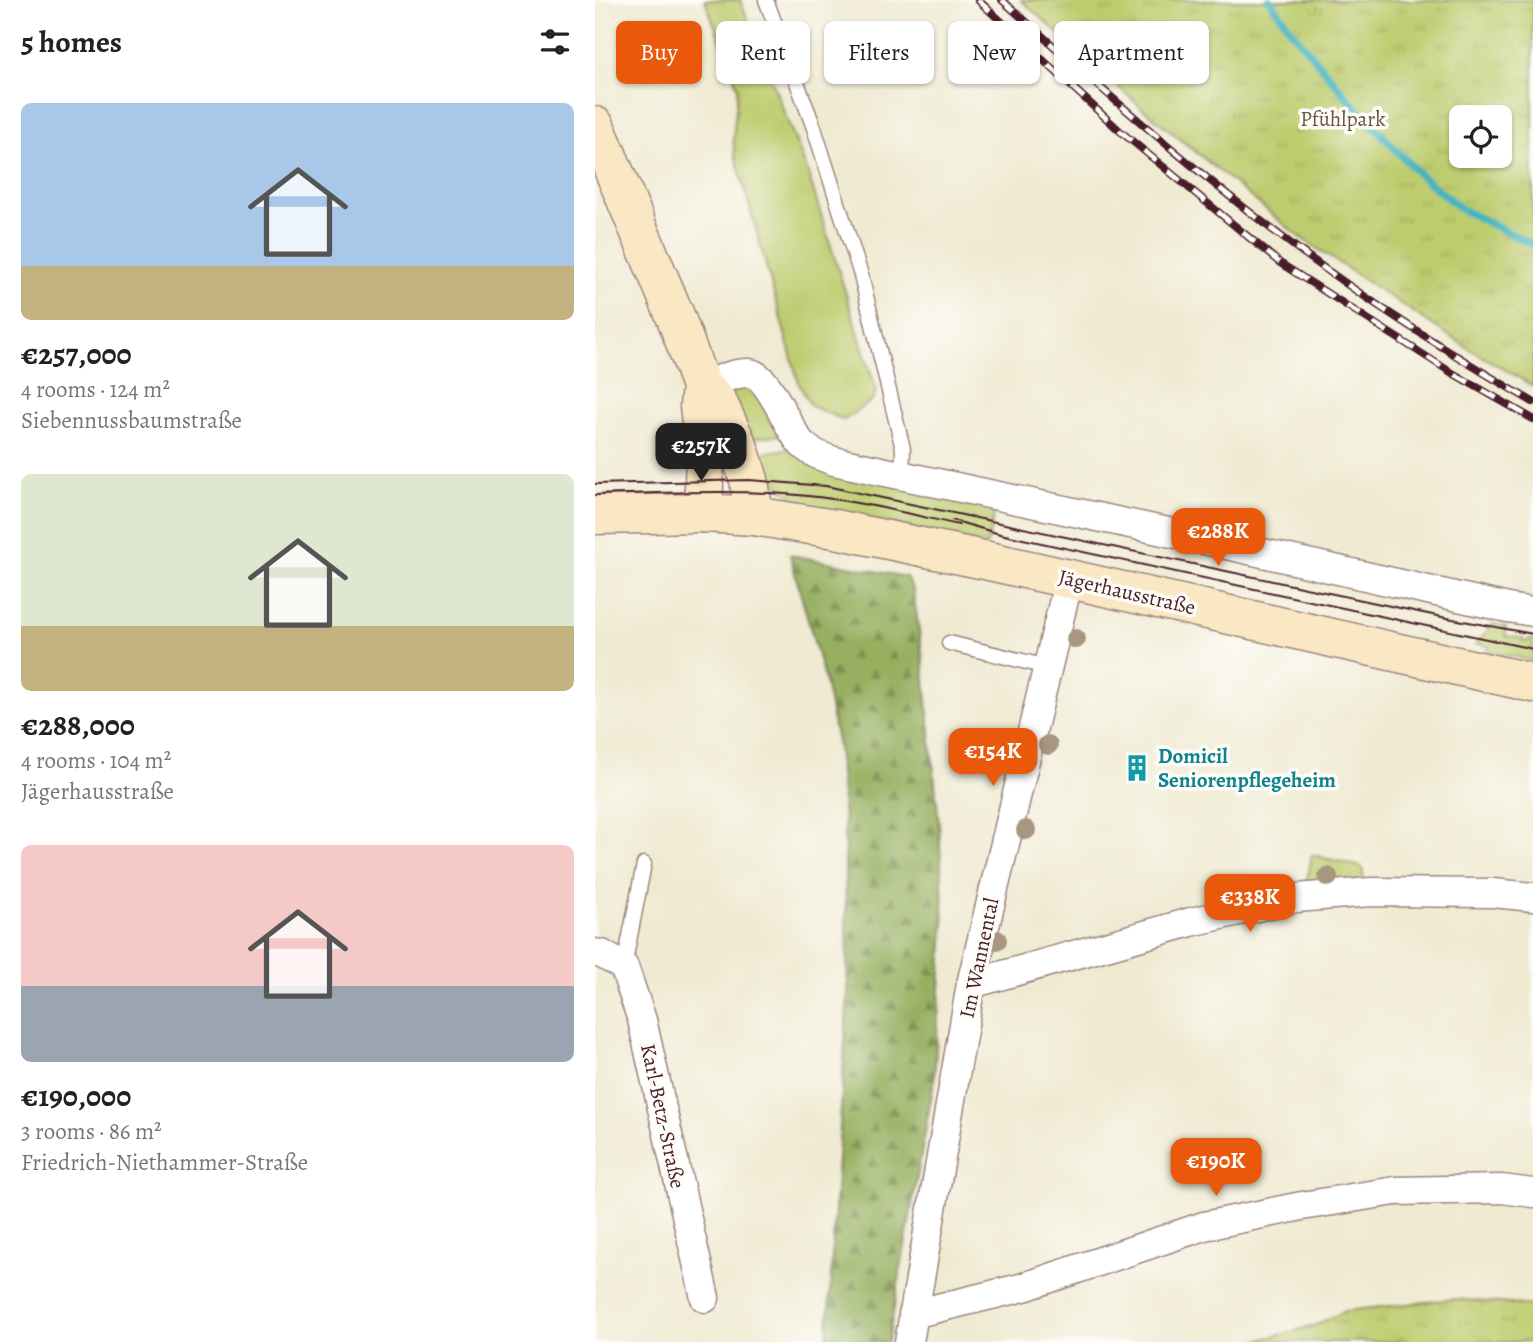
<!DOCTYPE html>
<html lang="en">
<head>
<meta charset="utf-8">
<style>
	:root { --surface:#fff; --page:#f6f6f6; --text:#222; --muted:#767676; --accent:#ea580c }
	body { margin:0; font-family:Alegreya,serif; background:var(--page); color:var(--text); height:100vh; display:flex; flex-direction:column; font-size:26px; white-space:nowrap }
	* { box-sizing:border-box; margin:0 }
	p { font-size:23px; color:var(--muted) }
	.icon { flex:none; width:38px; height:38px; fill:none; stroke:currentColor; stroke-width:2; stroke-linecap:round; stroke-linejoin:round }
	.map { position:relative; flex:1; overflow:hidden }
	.details { display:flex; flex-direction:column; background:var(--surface); width:595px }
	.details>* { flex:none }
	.top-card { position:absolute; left:21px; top:21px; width:665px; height:63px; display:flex; gap:14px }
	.tools { position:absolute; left:854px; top:105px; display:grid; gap:14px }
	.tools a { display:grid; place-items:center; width:63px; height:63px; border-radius:10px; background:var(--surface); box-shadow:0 2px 5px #0004; font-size:35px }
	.price { position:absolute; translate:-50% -60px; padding:0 16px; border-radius:14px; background:var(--accent); color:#fff; font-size:23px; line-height:46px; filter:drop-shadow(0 2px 4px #0008) }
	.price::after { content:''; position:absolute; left:50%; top:42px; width:21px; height:16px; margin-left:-10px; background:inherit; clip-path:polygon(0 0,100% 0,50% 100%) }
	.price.active { background:#222; color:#fff }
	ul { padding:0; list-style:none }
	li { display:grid; align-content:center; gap:14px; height:371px; padding:0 21px }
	li span { display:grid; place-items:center; height:217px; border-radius:10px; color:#555 }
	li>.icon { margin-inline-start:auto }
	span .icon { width:126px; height:126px; fill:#fffc; stroke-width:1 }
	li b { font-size:30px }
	h2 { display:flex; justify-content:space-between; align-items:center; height:84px; padding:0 21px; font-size:30px }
	.chip { padding:0 24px; border-radius:10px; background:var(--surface); box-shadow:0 2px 5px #0004; font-size:24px; line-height:63px }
	.chip.active { background:var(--accent); color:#fff }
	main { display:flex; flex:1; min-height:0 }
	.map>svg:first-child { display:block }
	.grass { fill:#bdcc6e; stroke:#84764c; stroke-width:2 }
	.forest { fill:url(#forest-firs); stroke:#706846; stroke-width:2 }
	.park { fill:url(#park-tufts); stroke:#84764c; stroke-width:2; fill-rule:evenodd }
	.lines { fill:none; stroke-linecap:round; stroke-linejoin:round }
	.stream { stroke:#45b5bd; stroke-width:8 }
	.lane-casing { stroke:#9c847e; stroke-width:17 }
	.street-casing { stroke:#9c847e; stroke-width:31 }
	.secondary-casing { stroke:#9c847e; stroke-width:41 }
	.lane { stroke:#fff; stroke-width:14 }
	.street { stroke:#fff; stroke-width:28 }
	.secondary { stroke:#fae7c3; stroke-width:38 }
	.tram { stroke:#4a1f2b; stroke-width:2 }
	.rail-casing { stroke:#4a1f2b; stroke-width:8 }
	.rail { stroke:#fdfcf7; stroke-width:5; stroke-dasharray:16; stroke-linecap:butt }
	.tree { fill:#a79781 }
	.labels { text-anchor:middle; stroke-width:7; stroke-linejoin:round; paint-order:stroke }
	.park-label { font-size:21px; fill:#6c533f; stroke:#fdfcf7 }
	.street-label { font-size:21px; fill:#4a1f2b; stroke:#fdfcf7 }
	.culture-label { font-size:21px; font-weight:bold; fill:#0d838f; stroke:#fdfcf7; text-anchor:start }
</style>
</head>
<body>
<main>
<section class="details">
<h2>5 homes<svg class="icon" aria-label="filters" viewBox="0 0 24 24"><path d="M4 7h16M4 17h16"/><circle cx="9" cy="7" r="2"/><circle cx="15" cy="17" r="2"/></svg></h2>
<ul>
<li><span style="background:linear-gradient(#a9c7e8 75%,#c2b280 0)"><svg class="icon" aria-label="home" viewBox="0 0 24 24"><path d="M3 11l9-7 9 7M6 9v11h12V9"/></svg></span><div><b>€257,000</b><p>4 rooms · 124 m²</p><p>Siebennussbaumstraße</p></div></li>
<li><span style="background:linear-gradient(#dfe7d0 70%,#c2b280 0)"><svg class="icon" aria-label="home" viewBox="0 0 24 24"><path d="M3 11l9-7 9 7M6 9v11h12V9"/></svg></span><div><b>€288,000</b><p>4 rooms · 104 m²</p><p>Jägerhausstraße</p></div></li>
<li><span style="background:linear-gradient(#f6c9c9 65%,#9aa5b1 0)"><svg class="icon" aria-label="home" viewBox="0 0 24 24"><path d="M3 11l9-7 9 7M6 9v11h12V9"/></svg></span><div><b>€190,000</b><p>3 rooms · 86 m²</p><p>Friedrich-Niethammer-Straße</p></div></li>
</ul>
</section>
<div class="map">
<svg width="938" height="1342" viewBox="0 0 938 1342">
	<defs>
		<pattern id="forest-firs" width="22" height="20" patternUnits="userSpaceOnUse" patternTransform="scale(1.75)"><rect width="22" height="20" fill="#96b061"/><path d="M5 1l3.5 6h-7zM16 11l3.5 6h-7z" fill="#7c8f50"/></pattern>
		<pattern id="park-tufts" width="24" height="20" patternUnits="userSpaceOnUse" patternTransform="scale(1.75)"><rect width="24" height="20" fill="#bdcc6e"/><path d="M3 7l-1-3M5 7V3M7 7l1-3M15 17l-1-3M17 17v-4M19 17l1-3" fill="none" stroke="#a4af5f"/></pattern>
	</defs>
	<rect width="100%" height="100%" fill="#fdfcf7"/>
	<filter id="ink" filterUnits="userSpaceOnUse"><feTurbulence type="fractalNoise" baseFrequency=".0143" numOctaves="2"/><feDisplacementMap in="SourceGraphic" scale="14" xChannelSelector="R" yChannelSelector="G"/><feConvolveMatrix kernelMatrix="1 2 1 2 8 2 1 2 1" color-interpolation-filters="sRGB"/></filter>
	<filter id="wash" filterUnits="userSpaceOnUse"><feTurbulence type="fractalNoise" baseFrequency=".00686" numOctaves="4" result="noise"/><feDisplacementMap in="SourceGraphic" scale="28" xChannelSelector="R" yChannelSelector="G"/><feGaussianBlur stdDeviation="1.57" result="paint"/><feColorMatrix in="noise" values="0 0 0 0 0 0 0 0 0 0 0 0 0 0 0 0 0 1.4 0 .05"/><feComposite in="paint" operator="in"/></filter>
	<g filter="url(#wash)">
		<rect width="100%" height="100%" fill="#efead1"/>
		<g class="grass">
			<polygon points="110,0 145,0 212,170 281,390 278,400 249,420 216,406 204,384 140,154 138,139 143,88"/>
			<polygon points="149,386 160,389 187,435 149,439 136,395 139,390"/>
			<path d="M197,448L401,506L392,545L216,507C190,495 173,478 157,455Z"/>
			<polygon points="898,624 911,626 911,636 928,638 927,641 933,642 934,639 938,639 938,661 893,651 894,646 881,644"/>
			<polygon points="717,855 767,867 770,885 709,894"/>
		</g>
		<polygon class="forest" points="195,555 311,577 318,590 328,660 344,824 349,925 339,1081 293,1342 232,1342 253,992 249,822 243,747 230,681"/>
		<g class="park">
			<path d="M426,0H938V386L871,347L706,238L547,108ZM905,117V156H866V117Z"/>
			<polygon points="858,1299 938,1306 938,1342 657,1342 719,1326 750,1311"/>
		</g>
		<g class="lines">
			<polyline class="stream" points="675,0 696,30 755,101 825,175 866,209 938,245"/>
		</g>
	</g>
	<g filter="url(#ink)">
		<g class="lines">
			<defs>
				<g id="lane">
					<polyline points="171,0 218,125 266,275 308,449 307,476"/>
					<polyline points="354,643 452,667"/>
					<polyline points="29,967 49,864"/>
				</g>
				<g id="street">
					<path d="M106,386C120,382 139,372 154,373C176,375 192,431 209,446C218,454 228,457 239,461L587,535L913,608L938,612"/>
					<polyline points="0,953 7,954 29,967 47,1020 110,1298"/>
					<polyline points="376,984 596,922 701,898 776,892 898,893 938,897"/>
					<polyline points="318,1314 429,1287 609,1226 707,1206 800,1191 907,1189 938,1193"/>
					<polyline points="314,1342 376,984 474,579"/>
				</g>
				<g id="secondary">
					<polyline points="0,126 81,318 106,386 104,407 110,454 108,513"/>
					<polyline points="106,386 123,403 144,448 154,480 159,516"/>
					<polyline points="0,515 108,513 159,516 240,529 394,561 938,683"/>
				</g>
			</defs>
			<use href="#lane" class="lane-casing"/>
			<use href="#street" class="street-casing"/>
			<use href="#secondary" class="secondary-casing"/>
			<use href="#lane" class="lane"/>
			<use href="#street" class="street"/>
			<use href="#secondary" class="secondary"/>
			<g class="tram">
				<polyline points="0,484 154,480 231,486 847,617 938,634"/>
				<path d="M0,495C71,493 142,489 213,496C264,501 314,514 364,525"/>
				<polyline points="357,520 405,534 938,649"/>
			</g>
			<defs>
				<g id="rail">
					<polyline points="383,0 525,131 685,263 854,371 938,419"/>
					<path d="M407,0C502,85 597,170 699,246C775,303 856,354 938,402"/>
				</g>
			</defs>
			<use href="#rail" class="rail-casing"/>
			<use href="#rail" class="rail"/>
		</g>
		<g class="tree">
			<circle cx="481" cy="639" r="10"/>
			<circle cx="453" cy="745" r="10"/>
			<circle cx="431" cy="830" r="10"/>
			<circle cx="733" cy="877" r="10"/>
			<circle cx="402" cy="940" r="10"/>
		</g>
	</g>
	<defs>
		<symbol id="building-bare" viewBox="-9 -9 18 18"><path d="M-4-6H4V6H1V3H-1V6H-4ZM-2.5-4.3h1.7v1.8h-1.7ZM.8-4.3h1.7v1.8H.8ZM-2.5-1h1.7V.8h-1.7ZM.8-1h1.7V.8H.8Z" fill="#0f9aa8" stroke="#fdfcf7" stroke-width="2.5" paint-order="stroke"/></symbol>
	</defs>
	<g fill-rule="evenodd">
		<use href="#building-bare" x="523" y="749" width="38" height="38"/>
	</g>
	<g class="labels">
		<g class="park-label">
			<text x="748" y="126">Pfühlpark</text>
		</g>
		<g class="street-label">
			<text transform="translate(532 592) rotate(13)" y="7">Jägerhausstraße</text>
			<text transform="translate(384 958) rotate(-78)" y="7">Im Wannental</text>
			<text transform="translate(68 1116) rotate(78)" y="7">Karl-Betz-Straße</text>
		</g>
		<g class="culture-label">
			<text x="563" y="763">Domicil<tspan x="563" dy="24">Seniorenpflegeheim</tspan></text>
		</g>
	</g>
</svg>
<div class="tools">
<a><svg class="icon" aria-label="locate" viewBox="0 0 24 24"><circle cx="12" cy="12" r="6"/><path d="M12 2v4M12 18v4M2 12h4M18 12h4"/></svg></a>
</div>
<b class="price active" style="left:106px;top:483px">€257K</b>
<b class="price" style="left:623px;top:568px">€288K</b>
<b class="price" style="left:398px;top:788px">€154K</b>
<b class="price" style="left:655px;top:934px">€338K</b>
<b class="price" style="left:621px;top:1198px">€190K</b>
<div class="top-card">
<a class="chip active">Buy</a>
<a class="chip">Rent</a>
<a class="chip">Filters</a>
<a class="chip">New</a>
<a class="chip">Apartment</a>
</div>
</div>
</main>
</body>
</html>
